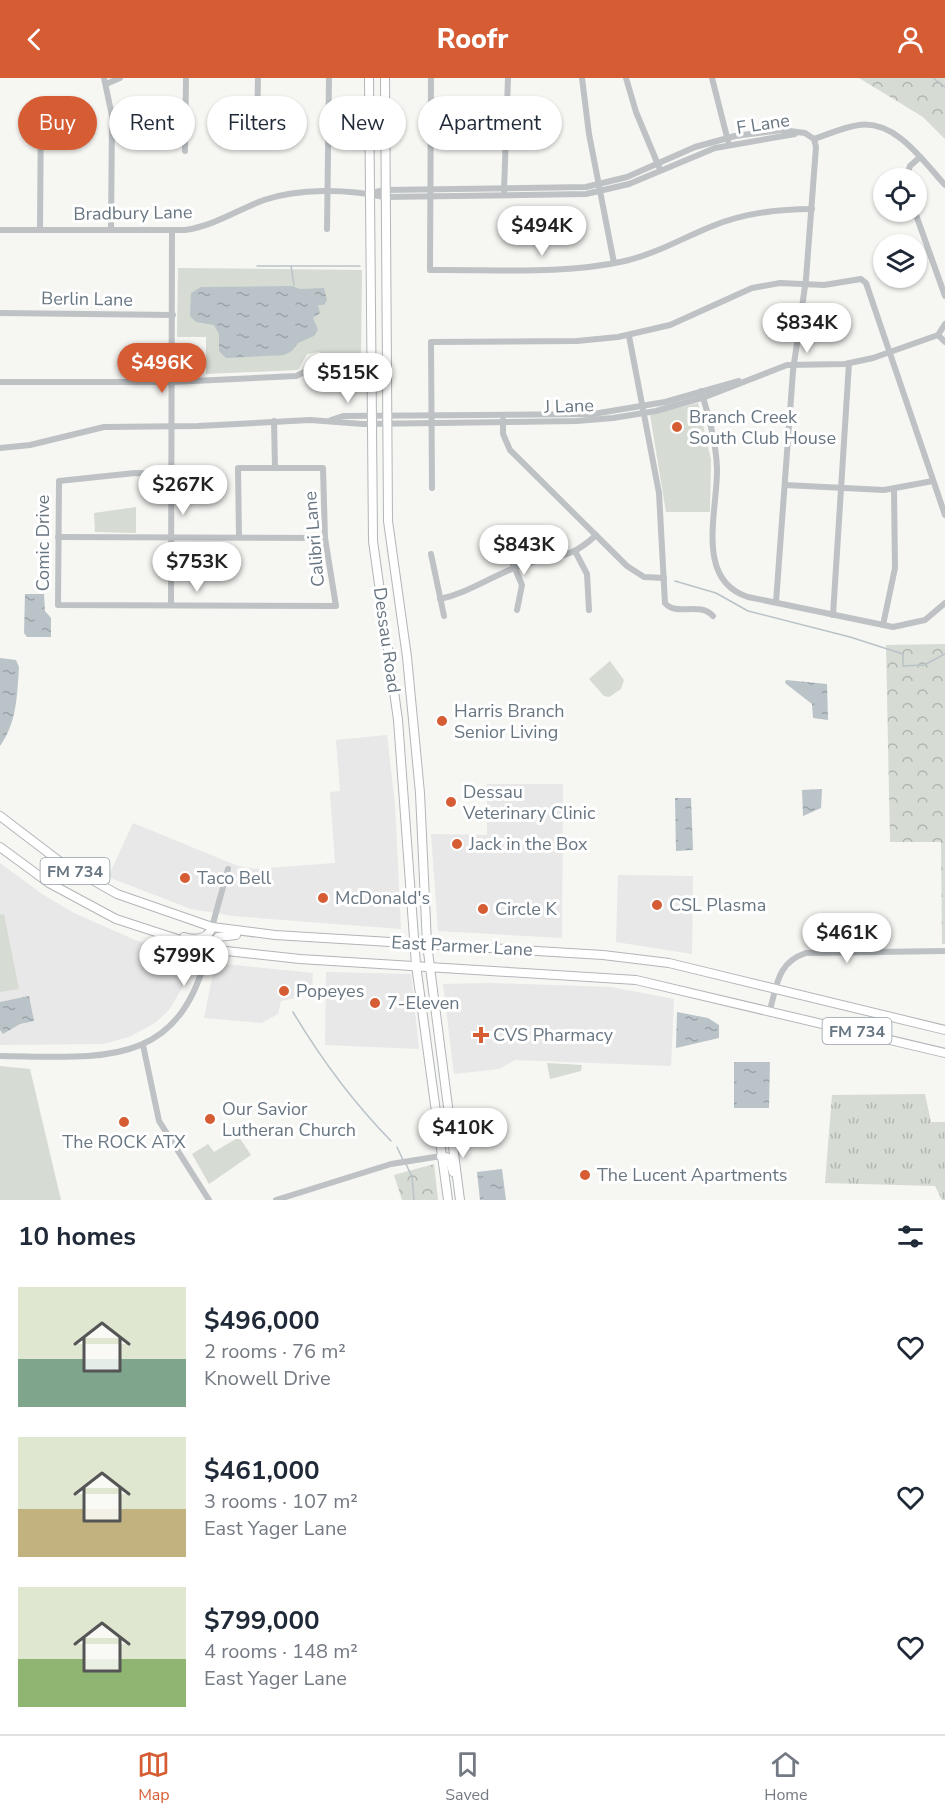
<!DOCTYPE html>
<html lang="en">
<head>
<meta charset="utf-8">
<style>
	:root { --surface:#fff; --page:#f2f2f3; --text:#1f2937; --muted:#747a83; --line:#e0e1e3; --accent:#d65c34 }
	body { margin:0; font-family:"Nunito Sans",sans-serif; background:var(--page); color:var(--text); height:100vh; display:flex; flex-direction:column; font-size:22px; white-space:nowrap }
	* { box-sizing:border-box; margin:0 }
	p { font-size:20px; color:var(--muted) }
	.icon { flex:none; width:33px; height:33px; fill:none; stroke:currentColor; stroke-width:2; stroke-linecap:round; stroke-linejoin:round }
	.map { position:relative; height:1122px; overflow:hidden }
	.side { display:flex; flex-direction:column; background:var(--surface); flex:1 }
	.side>* { flex:none }
	.top-card { position:absolute; left:18px; top:18px; width:600px; height:54px; display:flex; gap:12px }
	.fabs { position:absolute; left:873px; top:90px; display:grid; gap:12px }
	.fabs a { display:grid; place-items:center; width:54px; height:54px; border-radius:50%; background:var(--surface); box-shadow:0 2px 4px #0004; font-size:30px }
	.price { position:absolute; translate:-50% -51px; padding:0 14px; border-radius:21px; background:#fff; color:#222; font-size:20px; line-height:39px; filter:drop-shadow(0 2px 3px #0008) }
	.price::after { content:''; position:absolute; left:50%; top:36px; width:18px; height:14px; margin-left:-9px; background:inherit; clip-path:polygon(0 0,100% 0,50% 100%) }
	.price.on { background:var(--accent); color:#fff }
	ul { padding:0; list-style:none }
	li { display:flex; align-items:center; gap:18px; height:150px; padding:0 18px }
	li span { display:grid; place-items:center; flex:none; width:168px; height:120px; border-radius:0px; color:#555 }
	li>.icon { margin-inline-start:auto }
	span .icon { width:72px; height:72px; fill:#fffc; stroke-width:1 }
	li b { font-size:26px }
	h2 { display:flex; justify-content:space-between; align-items:center; height:72px; padding:0 18px; font-size:26px }
	.chip { padding:0 21px; border-radius:27px; background:var(--surface); box-shadow:0 2px 4px #0004; font-size:21px; line-height:54px }
	.chip.on { background:var(--accent); color:#fff }
	header { display:flex; justify-content:space-between; align-items:center; height:78px; padding:0 18px; background:var(--accent); color:#fff; font-size:27px; font-weight:800 }
	.tabs { display:flex; justify-content:space-around; align-items:center; height:84px; border-top:2px solid var(--line); background:var(--surface); font-size:16px; color:var(--muted) }
	.tabs a { display:grid; justify-items:center; gap:3px }
	.tabs .on { color:var(--accent) }
	.map>svg:first-child { display:block }
	.built { fill:#e7e8e7 }
	.grass { fill:url(#grass-tufts) }
	.forest { fill:url(#forest-crowns) }
	.park { fill:#d6dbd3 }
	.water { fill:url(#water-ripples) }
	.lines { fill:none; stroke-linecap:round; stroke-linejoin:round }
	.stream { stroke:#b9c3c8; stroke-width:1.5 }
	.major-casing { stroke:#b2b6b9; stroke-width:10 }
	.minor { stroke:#bec2c5; stroke-width:6 }
	.major { stroke:#fff; stroke-width:8 }
	.poi-dot { fill:#d65c34; stroke:#fff; stroke-width:2 }
	.labels { text-anchor:middle; stroke-width:6; stroke-linejoin:round; paint-order:stroke }
	.shield { fill:#fff; stroke:#959fa8; stroke-width:1.5 }
	.shield-label { font-size:16px; font-weight:bold; fill:#687682 }
	.street-label { font-size:18px; fill:#687682; stroke:#fff }
	.poi-label { font-size:18px; fill:#687682; stroke:#fff; text-anchor:start }
</style>
</head>
<body>
<header><svg class="icon" aria-label="back" viewBox="0 0 24 24"><path d="M15 5l-7 7 7 7"/></svg>Roofr<svg class="icon" aria-label="person" viewBox="0 0 24 24"><circle cx="12" cy="8" r="4"/><path d="M4 21q1-7 8-7t8 7"/></svg></header>
<div class="map">
<svg width="945" height="1122" viewBox="0 0 945 1122">
	<defs>
		<pattern id="grass-tufts" width="24" height="20" patternUnits="userSpaceOnUse" patternTransform="scale(1.5)"><rect width="24" height="20" fill="#d6dbd3"/><path d="M3 7l-1-3M5 7V3M7 7l1-3M15 17l-1-3M17 17v-4M19 17l1-3" fill="none" stroke="#b1b6b1"/></pattern>
		<pattern id="forest-crowns" width="20" height="18" patternUnits="userSpaceOnUse" patternTransform="scale(1.5)"><rect width="20" height="18" fill="#d6dbd3"/><path d="M2 6a3 3 0 1 1 6 0M12 15a3 3 0 1 1 6 0" fill="none" stroke="#b1b6b1"/></pattern>
		<pattern id="water-ripples" width="26" height="14" patternUnits="userSpaceOnUse" patternTransform="scale(1.5)"><rect width="26" height="14" fill="#b9c3c8"/><path d="M2 4q2-2 4 0t4 0M15 11q2-2 4 0t4 0" fill="none" stroke="#9aa3a8"/></pattern>
	</defs>
	<rect width="100%" height="100%" fill="#f6f6f3"/>
	<g class="built">
		<polygon points="387,657 395,726 401,851 233,838 191,831 108,799 133,745 238,788 254,791 335,785 330,714 340,713 336,662"/>
		<polygon points="487,706 563,706 562,860 438,853 431,756 487,757"/>
		<polygon points="0,785 42,816 74,835 135,862 192,880 186,903 169,932 155,945 129,959 103,966 0,967"/>
		<polygon points="618,797 693,798 692,876 616,864"/>
		<polygon points="215,885 313,895 312,911 296,920 281,923 278,936 262,945 204,940"/>
		<polygon points="326,894 411,896 419,971 325,967"/>
		<polygon points="490,905 611,909 674,921 671,988 515,982 499,991 454,996 443,906"/>
	</g>
	<polygon class="grass" points="925,1016 931,1044 945,1044 945,1122 942,1122 935,1108 825,1105 832,1017"/>
	<g class="forest">
		<polygon points="859,0 945,0 945,61 923,39"/>
		<polygon points="945,566 945,866 942,866 941,764 890,764 886,567"/>
		<polygon points="434,1086 438,1122 402,1122 394,1097"/>
	</g>
	<g class="park">
		<polygon points="178,190 362,192 361,280 326,280 319,274 307,276 298,292 206,296 206,259 177,259"/>
		<polygon points="698,325 711,382 710,434 666,434 650,337"/>
		<polygon points="136,429 136,455 95,454 94,435"/>
		<polygon points="610,583 624,602 621,611 609,619 604,618 589,601"/>
		<polygon points="4,836 19,911 0,914 0,837"/>
		<polygon points="547,985 582,987 581,993 550,1001"/>
		<polygon points="0,988 30,991 61,1122 0,1122"/>
		<polygon points="239,1059 251,1077 209,1106 192,1076 208,1066 214,1074"/>
	</g>
	<g class="water">
		<polygon points="292,208 300,211 324,210 327,222 324,227 318,227 320,235 313,240 318,252 314,258 298,265 292,273 284,277 226,280 219,273 219,256 214,247 196,244 190,238 191,215 201,209"/>
		<polygon points="25,516 44,516 45,533 51,540 51,559 27,559 24,555"/>
		<path d="M0,580L16,582L19,589C17,618 17,644 0,668Z"/>
		<polygon points="786,602 827,606 828,642 813,640 812,626 785,605"/>
		<polygon points="822,711 821,730 803,738 802,712"/>
		<polygon points="675,720 691,720 693,772 676,773"/>
		<polygon points="29,918 34,943 20,946 3,956 0,952 0,924"/>
		<polygon points="677,934 708,940 719,947 719,960 676,970"/>
		<polygon points="734,984 770,984 769,1030 734,1030"/>
		<polygon points="502,1091 506,1122 480,1122 477,1094"/>
	</g>
	<g class="lines">
		<g class="stream">
			<polyline points="933,0 945,9"/>
			<polyline points="257,188 360,188"/>
			<polyline points="291,188 294,207"/>
			<polyline points="675,503 716,515 748,533 850,559 903,576 903,588 924,587 945,576"/>
			<path d="M293,934C321,981 353,1024 391,1063"/>
			<polyline points="397,1069 403,1082"/>
			<polyline points="406,1086 412,1099 414,1122"/>
		</g>
		<defs>
			<g id="major">
				<polyline points="369,0 373,463 398,642 416,887 448,1122"/>
				<polyline points="385,0 388,443 407,579 420,715 427,866 460,1122"/>
				<polyline points="0,738 59,783 117,816 212,849 275,857 603,877 669,885 945,952"/>
				<polyline points="0,769 49,805 116,841 208,871 300,881 636,902 945,975"/>
				<path d="M184,859C195,862 208,862 212,849"/>
				<polyline points="208,871 218,859 236,857"/>
				<polyline points="441,1078 449,1080 453,1094"/>
			</g>
		</defs>
		<use href="#major" class="major-casing"/>
		<g class="minor">
			<polyline points="104,0 112,38 111,152"/>
			<path d="M431,0L430,192C494,191 562,197 625,183C655,176 681,161 710,149C743,135 777,131 812,131"/>
			<polyline points="582,0 589,56 614,185"/>
			<polyline points="626,0 636,34 659,89"/>
			<polyline points="712,0 728,63"/>
			<polyline points="106,6 120,0"/>
			<polyline points="257,46 258,0"/>
			<path d="M814,61C829,56 844,49 859,47C896,42 923,83 945,107"/>
			<polyline points="185,73 186,0"/>
			<polyline points="906,100 910,88 920,79"/>
			<polyline points="504,113 508,0"/>
			<polyline points="368,116 384,112 586,109 627,99 695,69 735,58 782,52 805,55 814,61 816,69 806,201 793,293 776,524"/>
			<polyline points="915,134 945,218"/>
			<polyline points="40,151 41,22"/>
			<polyline points="327,151 329,0"/>
			<path d="M0,152H185C214,148 237,132 264,122C299,110 348,111 384,119L586,116L629,106L715,70L795,56"/>
			<polyline points="0,235 173,237"/>
			<polyline points="938,257 945,264"/>
			<path d="M629,258L659,415L665,525C676,539 700,523 713,538"/>
			<polyline points="0,304 173,304 296,298 315,289"/>
			<path d="M701,313C709,338 716,363 717,390C718,432 694,502 748,519L893,549L925,542L945,525"/>
			<polyline points="331,342 343,338 593,336 665,324 739,303"/>
			<polyline points="503,342 503,356 510,372 627,488 644,499 664,500"/>
			<polyline points="274,343 275,390"/>
			<polyline points="0,370 30,367 104,349 198,348 310,342 363,346 577,343 613,340 656,333 705,319 787,287 845,286 873,280 938,257 945,246"/>
			<polyline points="171,396 135,395 59,403 58,527 336,528 325,460 323,390 238,390 239,459"/>
			<polyline points="785,407 884,412 933,403"/>
			<polyline points="432,410 431,264 577,263 618,259 670,247 752,210 780,205 824,207 861,201 866,205 945,437"/>
			<polyline points="58,459 325,460"/>
			<polyline points="508,475 522,507 517,532"/>
			<polyline points="576,475 587,496 589,532"/>
			<polyline points="431,476 444,538"/>
			<path d="M440,521C468,515 490,499 517,489C550,475 566,486 596,457"/>
			<polyline points="171,527 172,152"/>
			<polyline points="833,537 849,285"/>
			<polyline points="883,547 895,490 894,412"/>
			<polyline points="212,849 228,791"/>
			<path d="M770,932C777,906 778,884 806,875L945,873"/>
			<polyline points="143,967 159,1043 209,1122"/>
			<path d="M0,978C102,979 180,992 208,871"/>
			<polyline points="276,1122 391,1086 441,1078"/>
		</g>
		<use href="#major" class="major"/>
	</g>
	<g class="poi-dot">
		<circle cx="677" cy="349" r="6"/>
		<circle cx="442" cy="643" r="6"/>
		<circle cx="451" cy="724" r="6"/>
		<circle cx="457" cy="766" r="6"/>
		<circle cx="185" cy="800" r="6"/>
		<circle cx="323" cy="820" r="6"/>
		<circle cx="657" cy="827" r="6"/>
		<circle cx="483" cy="831" r="6"/>
		<circle cx="284" cy="913" r="6"/>
		<circle cx="375" cy="925" r="6"/>
		<path d="M478 948h6v6h6v6h-6v6h-6v-6h-6v-6h6z"/>
		<circle cx="210" cy="1041" r="6"/>
		<circle cx="124" cy="1044" r="6"/>
		<circle cx="585" cy="1097" r="6"/>
	</g>
	<g class="labels">
		<g class="shield">
			<rect x="40.5" y="780" width="69" height="26" rx="4.5"/>
			<rect x="822.5" y="940" width="69" height="26" rx="4.5"/>
		</g>
		<g class="shield-label">
			<text x="75" y="799">FM 734</text>
			<text x="857" y="959">FM 734</text>
		</g>
		<g class="street-label">
			<text transform="translate(763 46) rotate(-9)" y="6">F Lane</text>
			<text transform="translate(133 135) rotate(-1)" y="6">Bradbury Lane</text>
			<text transform="translate(87 221) rotate(1)" y="6">Berlin Lane</text>
			<text transform="translate(569 328) rotate(-2)" y="6">J Lane</text>
			<text transform="translate(314 461) rotate(-95)" y="6">Calibri Lane</text>
			<text transform="translate(43 465) rotate(-90)" y="6">Comic Drive</text>
			<text transform="translate(387 562) rotate(82)" y="6">Dessau Road</text>
			<text transform="translate(462 868) rotate(3)" y="6">East Parmer Lane</text>
		</g>
		<g class="poi-label">
			<text x="689" y="345">Branch Creek<tspan x="689" dy="21">South Club House</tspan></text>
			<text x="454" y="639">Harris Branch<tspan x="454" dy="21">Senior Living</tspan></text>
			<text x="463" y="720">Dessau<tspan x="463" dy="21">Veterinary Clinic</tspan></text>
			<text x="469" y="772">Jack in the Box</text>
			<text x="197" y="806">Taco Bell</text>
			<text x="335" y="826">McDonald's</text>
			<text x="669" y="833">CSL Plasma</text>
			<text x="495" y="837">Circle K</text>
			<text x="296" y="919">Popeyes</text>
			<text x="387" y="931">7-Eleven</text>
			<text x="493" y="963">CVS Pharmacy</text>
			<text x="222" y="1037">Our Savior<tspan x="222" dy="21">Lutheran Church</tspan></text>
			<text x="124" y="1070" text-anchor="middle">The ROCK ATX</text>
			<text x="597" y="1103">The Lucent Apartments</text>
		</g>
	</g>
</svg>
<div class="fabs">
<a><svg class="icon" aria-label="locate" viewBox="0 0 24 24"><circle cx="12" cy="12" r="6"/><path d="M12 2v4M12 18v4M2 12h4M18 12h4"/></svg></a>
<a><svg class="icon" aria-label="layers" viewBox="0 0 24 24"><path d="M12 4l9 5-9 5-9-5zM3 14l9 5 9-5"/></svg></a>
</div>
<b class="price" style="left:542px;top:179px">$494K</b>
<b class="price" style="left:807px;top:276px">$834K</b>
<b class="price on" style="left:162px;top:316px">$496K</b>
<b class="price" style="left:348px;top:326px">$515K</b>
<b class="price" style="left:183px;top:438px">$267K</b>
<b class="price" style="left:524px;top:498px">$843K</b>
<b class="price" style="left:197px;top:515px">$753K</b>
<b class="price" style="left:847px;top:886px">$461K</b>
<b class="price" style="left:184px;top:909px">$799K</b>
<b class="price" style="left:463px;top:1081px">$410K</b>
<div class="top-card">
<a class="chip on">Buy</a>
<a class="chip">Rent</a>
<a class="chip">Filters</a>
<a class="chip">New</a>
<a class="chip">Apartment</a>
</div>
</div>
<section class="side">
<h2>10 homes<svg class="icon" aria-label="filters" viewBox="0 0 24 24"><path d="M4 7h16M4 17h16"/><circle cx="9" cy="7" r="2"/><circle cx="15" cy="17" r="2"/></svg></h2>
<ul>
<li><span style="background:linear-gradient(#dfe7d0 60%,#7fa58c 0)"><svg class="icon" aria-label="home" viewBox="0 0 24 24"><path d="M3 11l9-7 9 7M6 9v11h12V9"/></svg></span><div><b>$496,000</b><p>2 rooms · 76 m²</p><p>Knowell Drive</p></div><svg class="icon" aria-label="heart" viewBox="0 0 24 24"><path d="M12 20l-8-8c-3-5 5-10 8-4 3-6 11-1 8 4z"/></svg></li>
<li><span style="background:linear-gradient(#dfe7d0 60%,#c2b280 0)"><svg class="icon" aria-label="home" viewBox="0 0 24 24"><path d="M3 11l9-7 9 7M6 9v11h12V9"/></svg></span><div><b>$461,000</b><p>3 rooms · 107 m²</p><p>East Yager Lane</p></div><svg class="icon" aria-label="heart" viewBox="0 0 24 24"><path d="M12 20l-8-8c-3-5 5-10 8-4 3-6 11-1 8 4z"/></svg></li>
<li><span style="background:linear-gradient(#dfe7d0 60%,#8fb573 0)"><svg class="icon" aria-label="home" viewBox="0 0 24 24"><path d="M3 11l9-7 9 7M6 9v11h12V9"/></svg></span><div><b>$799,000</b><p>4 rooms · 148 m²</p><p>East Yager Lane</p></div><svg class="icon" aria-label="heart" viewBox="0 0 24 24"><path d="M12 20l-8-8c-3-5 5-10 8-4 3-6 11-1 8 4z"/></svg></li>
</ul>
</section>
<nav class="tabs">
<a class="on"><svg class="icon" aria-label="map" viewBox="0 0 24 24"><path d="M3 6l6-2 6 2 6-2v14l-6 2-6-2-6 2zM9 4v14M15 6v14"/></svg>Map</a>
<a><svg class="icon" aria-label="saved" viewBox="0 0 24 24"><path d="M7 4h10v16l-5-4-5 4z"/></svg>Saved</a>
<a><svg class="icon" aria-label="home" viewBox="0 0 24 24"><path d="M3 11l9-7 9 7M6 9v11h12V9"/></svg>Home</a>
</nav>
</body>
</html>
